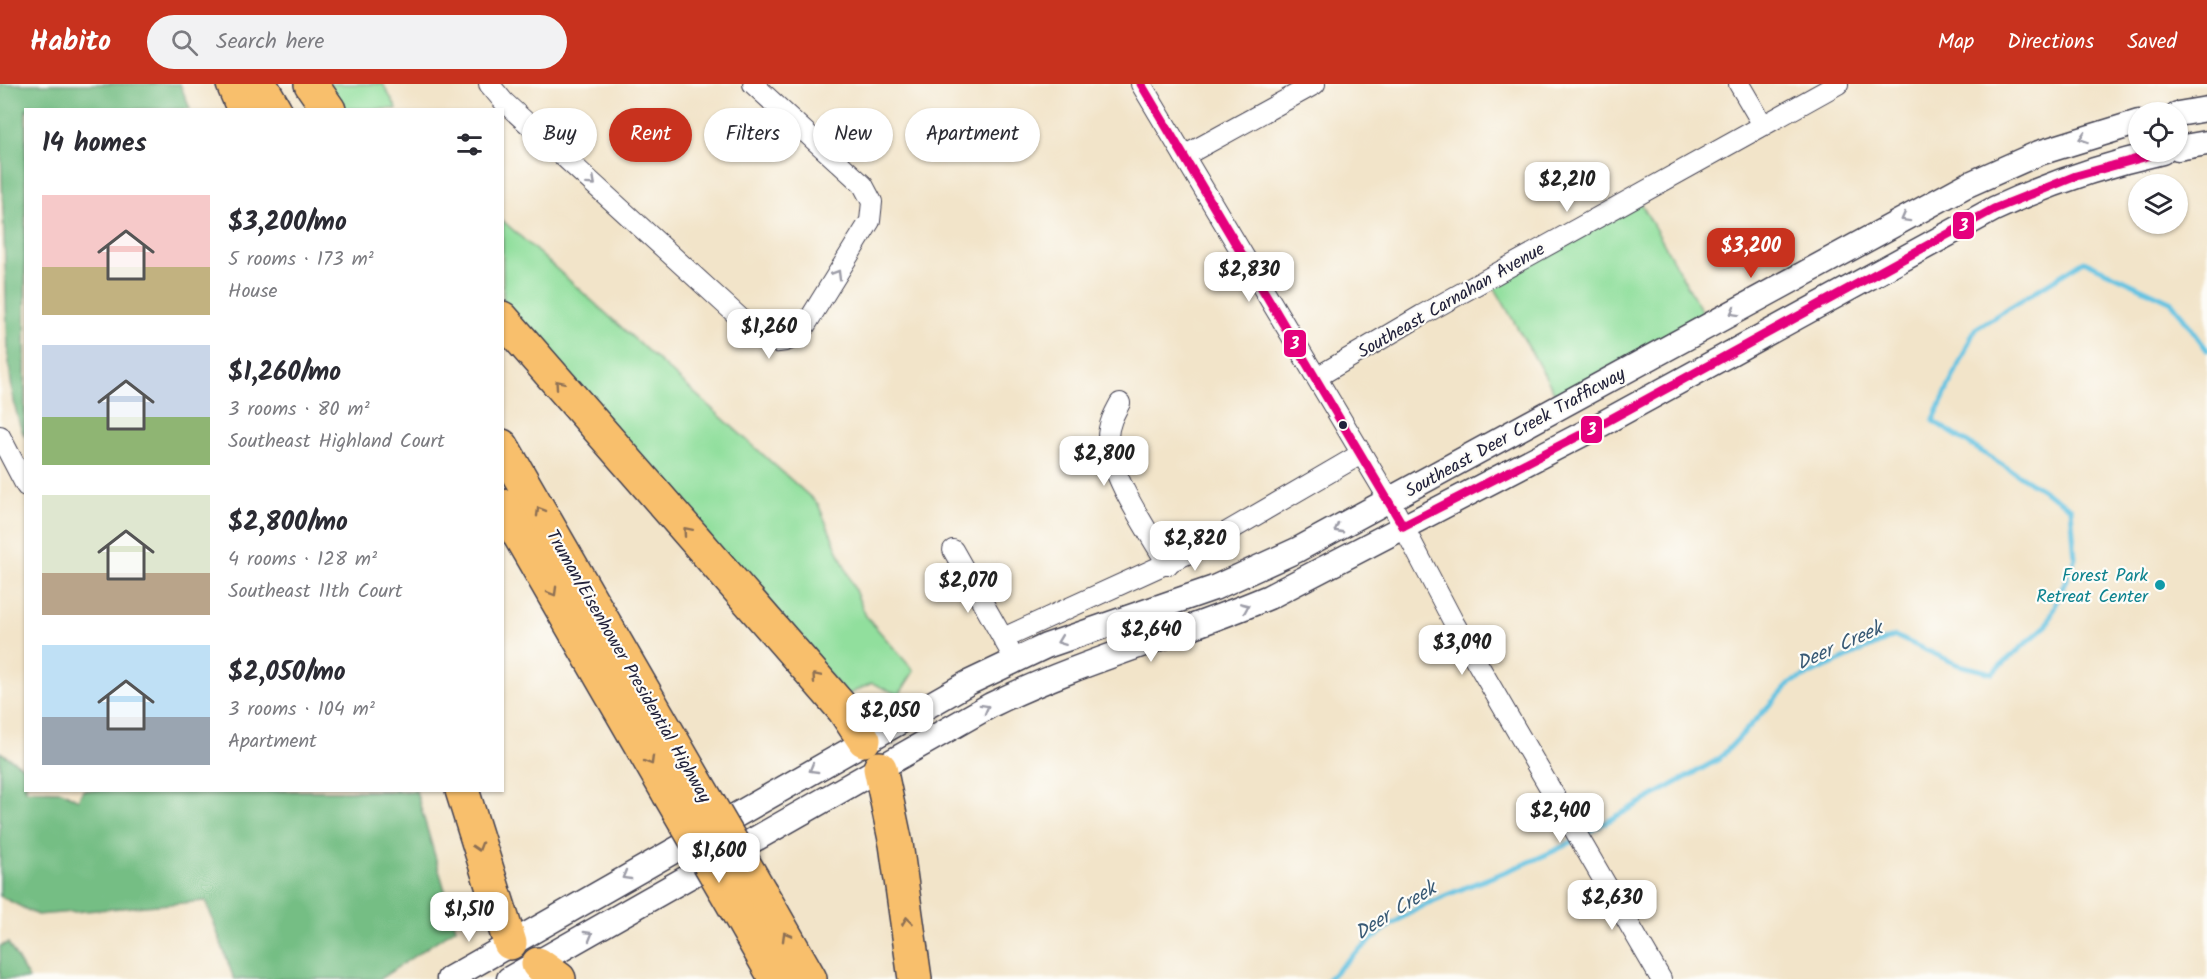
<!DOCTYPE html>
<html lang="en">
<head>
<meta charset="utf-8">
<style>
	:root { --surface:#fff; --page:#f2f2f3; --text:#2b2b33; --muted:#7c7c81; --accent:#c8321e }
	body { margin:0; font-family:Kalam,sans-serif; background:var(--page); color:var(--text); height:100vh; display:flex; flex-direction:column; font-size:22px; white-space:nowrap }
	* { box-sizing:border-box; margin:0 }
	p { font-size:20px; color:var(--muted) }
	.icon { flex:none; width:33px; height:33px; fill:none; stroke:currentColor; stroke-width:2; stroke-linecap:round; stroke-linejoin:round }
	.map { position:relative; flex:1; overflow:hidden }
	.drawer { position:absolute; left:24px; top:24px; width:480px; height:684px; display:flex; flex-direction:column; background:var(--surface); border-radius:0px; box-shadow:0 2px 4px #0004 }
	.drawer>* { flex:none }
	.top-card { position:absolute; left:522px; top:24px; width:570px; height:54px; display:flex; gap:12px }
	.fabs { position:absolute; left:2128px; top:18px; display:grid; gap:12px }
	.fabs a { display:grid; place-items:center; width:60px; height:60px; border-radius:50%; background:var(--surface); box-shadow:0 2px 4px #0004; font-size:30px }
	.price { position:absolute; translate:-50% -51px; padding:0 14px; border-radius:12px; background:#fff; color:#222; font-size:20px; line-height:39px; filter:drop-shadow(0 2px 3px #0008) }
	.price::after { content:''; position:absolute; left:50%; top:36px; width:18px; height:14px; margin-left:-9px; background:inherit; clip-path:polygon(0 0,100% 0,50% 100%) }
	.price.current { background:var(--accent); color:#fff }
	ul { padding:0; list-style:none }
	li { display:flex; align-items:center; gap:18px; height:150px; padding:0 18px }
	li span { display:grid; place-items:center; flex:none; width:168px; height:120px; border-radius:0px; color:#555 }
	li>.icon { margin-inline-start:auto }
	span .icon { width:72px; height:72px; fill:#fffc; stroke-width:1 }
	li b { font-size:26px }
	h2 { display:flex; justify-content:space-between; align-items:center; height:72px; padding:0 18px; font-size:26px }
	.pill { padding:0 21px; border-radius:27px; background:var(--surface); box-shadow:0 2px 4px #0004; font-size:21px; line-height:54px }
	.pill.current { background:var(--accent); color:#fff }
	header { display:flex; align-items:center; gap:36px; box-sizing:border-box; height:84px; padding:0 30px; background:var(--accent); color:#fff }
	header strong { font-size:28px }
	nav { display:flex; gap:33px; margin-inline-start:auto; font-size:21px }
	.search { width:420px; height:54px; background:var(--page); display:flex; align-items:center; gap:15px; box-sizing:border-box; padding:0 21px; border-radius:33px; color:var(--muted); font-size:22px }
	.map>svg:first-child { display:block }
	.green { fill:#91df9d; stroke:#5a806c; stroke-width:1.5 }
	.forest { fill:#74be84; stroke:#4b7060; stroke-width:1.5 }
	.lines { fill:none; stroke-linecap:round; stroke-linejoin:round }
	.stream { stroke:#64c3e2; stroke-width:5 }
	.minor-casing { stroke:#413f50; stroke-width:22 }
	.tertiary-casing { stroke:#413f50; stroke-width:27 }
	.motorway-casing { stroke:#413f50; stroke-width:36 }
	.minor { stroke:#fff; stroke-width:20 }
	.tertiary { stroke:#fff; stroke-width:24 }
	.motorway { stroke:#f8bf6c; stroke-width:33 }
	.motorway-bridge-casing { stroke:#413f50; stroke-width:36; stroke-linecap:butt }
	.motorway-bridge { stroke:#f8bf6c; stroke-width:33 }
	.bus-1-casing { stroke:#fdfcf7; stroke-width:14 }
	.bus-1 { stroke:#e5007d; stroke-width:9 }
	.oneway { stroke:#9c9ca7 }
	.oneway2 { stroke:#8d7054 }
	.bus-dot { fill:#22223b; stroke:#fdfcf7; stroke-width:2 }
	.culture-dot { fill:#0f9aa8; stroke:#fdfcf7; stroke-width:2 }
	.labels { text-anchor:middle; stroke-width:4.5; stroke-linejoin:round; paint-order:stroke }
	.street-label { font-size:18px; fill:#22223b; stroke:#fdfcf7 }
	.culture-label { font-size:18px; fill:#0d838f; stroke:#fdfcf7; text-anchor:end }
	.water-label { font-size:20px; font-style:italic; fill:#395a75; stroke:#fdfcf7 }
	.line-badge { stroke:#fdfcf7; stroke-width:2 }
	.badge-label { font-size:16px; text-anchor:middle; font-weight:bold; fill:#fff }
</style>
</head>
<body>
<header>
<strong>Habito</strong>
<div class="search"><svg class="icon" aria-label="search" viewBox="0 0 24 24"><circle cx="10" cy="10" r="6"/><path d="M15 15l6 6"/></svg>Search here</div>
<nav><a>Map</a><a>Directions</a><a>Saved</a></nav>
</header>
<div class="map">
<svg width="2207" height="895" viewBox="0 0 2207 895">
	<rect width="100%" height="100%" fill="#fdfcf7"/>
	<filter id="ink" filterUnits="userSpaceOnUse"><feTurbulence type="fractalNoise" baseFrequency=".0167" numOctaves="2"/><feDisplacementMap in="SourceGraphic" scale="12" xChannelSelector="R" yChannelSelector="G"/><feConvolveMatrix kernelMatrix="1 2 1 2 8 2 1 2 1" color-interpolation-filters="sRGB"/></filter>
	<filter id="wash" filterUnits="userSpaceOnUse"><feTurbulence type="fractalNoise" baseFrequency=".008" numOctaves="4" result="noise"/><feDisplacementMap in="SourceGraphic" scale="24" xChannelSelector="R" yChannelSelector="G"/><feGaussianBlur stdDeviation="1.35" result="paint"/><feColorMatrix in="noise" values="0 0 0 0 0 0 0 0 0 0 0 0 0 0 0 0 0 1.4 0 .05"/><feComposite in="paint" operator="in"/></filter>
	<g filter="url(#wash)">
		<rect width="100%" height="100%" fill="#f2e4c9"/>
		<g class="green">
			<polygon points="324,0 383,0 397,25 341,25"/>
			<polygon points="1639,116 1704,231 1557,313 1492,199"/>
			<polygon points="502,136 818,420 866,532 914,587 899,611 872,599 847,611 503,217"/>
		</g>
		<g class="forest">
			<path d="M0,0H180L190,25L26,26L25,353C5,314 7,224 5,178C3,118 0,60 0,0Z"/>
			<polygon points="0,668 25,684 26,706 62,707 78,716 83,706 416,707 456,844 380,895 234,895 206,817 37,831 0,812"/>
			<polygon points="8,859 29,895 0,895 0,862"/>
		</g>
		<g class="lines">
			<g class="stream">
				<polyline points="1583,751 1719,675 1790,599 1895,552 1959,581 1992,589 2047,541 2075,474 2071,424 1933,337 1975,245 2084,177 2172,218 2207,266"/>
				<path d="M1328,895C1359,865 1391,836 1431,818C1479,796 1528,782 1575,756"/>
			</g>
		</g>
	</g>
	<g filter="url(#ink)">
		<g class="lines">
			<defs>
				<g id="minor">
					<path d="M489,0L504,18L762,254C777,262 790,258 802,247L870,137L872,118L863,101L753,0"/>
					<polyline points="1141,0 1390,417 1454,539 1661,895"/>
					<polyline points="1739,0 1763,41"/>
					<polyline points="1184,72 1315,0"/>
					<polyline points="1317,293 1422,231 1838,0"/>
					<path d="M1120,319C1114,330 1108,341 1108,354C1107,388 1150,450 1168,481"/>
					<polyline points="0,352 26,402"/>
					<polyline points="953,466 1009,565"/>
					<polyline points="1003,554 1196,466 1361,370"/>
				</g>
				<g id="tertiary">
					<polyline points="2178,30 2207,25"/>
					<polyline points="2178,64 2207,59"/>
					<polyline points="449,895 968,599 1046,562 1214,504 1297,466 1965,102 2039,69 2139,38"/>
					<path d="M509,895L991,621C1081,577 1177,552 1269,513L1598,342L1994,125C2048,100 2104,81 2162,68"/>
				</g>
				<g id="motorway">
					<polyline points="233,0 244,26"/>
					<polyline points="260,0 275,26"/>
					<polyline points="311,0 329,26"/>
					<polyline points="502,234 844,626 864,656"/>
					<polyline points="502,362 695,696"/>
					<polyline points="502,421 669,710"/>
					<polyline points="880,684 896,760 915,895"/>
					<polyline points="462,706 510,859"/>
					<polyline points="761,809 810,895"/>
					<polyline points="736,825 776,895"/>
					<polyline points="538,880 559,895"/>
				</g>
			</defs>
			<use href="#minor" class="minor-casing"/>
			<use href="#tertiary" class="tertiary-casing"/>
			<use href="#motorway" class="motorway-casing"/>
			<use href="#minor" class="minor"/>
			<use href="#tertiary" class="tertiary"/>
			<use href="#motorway" class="motorway"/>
			<defs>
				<g id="motorway-bridge">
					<polyline points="695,696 761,809"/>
					<polyline points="669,710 736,825"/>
				</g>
			</defs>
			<use href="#motorway-bridge" class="motorway-bridge-casing"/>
			<use href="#motorway-bridge" class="motorway-bridge"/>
			<defs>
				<g id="bus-1">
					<polyline points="1141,0 1403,442"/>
					<polyline points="1403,442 1598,342 1994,125 2076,92 2162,68"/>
				</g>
			</defs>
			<use href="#bus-1" class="bus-1-casing"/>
			<use href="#bus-1" class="bus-1"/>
		</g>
		<defs><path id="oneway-chevron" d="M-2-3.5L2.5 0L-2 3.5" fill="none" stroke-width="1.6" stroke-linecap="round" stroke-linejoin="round" transform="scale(1.5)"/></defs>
		<g class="oneway">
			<use href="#oneway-chevron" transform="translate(2083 54) rotate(161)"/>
			<use href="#oneway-chevron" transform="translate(592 98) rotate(42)"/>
			<use href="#oneway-chevron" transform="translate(1905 134) rotate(151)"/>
			<use href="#oneway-chevron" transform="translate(837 190) rotate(-59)"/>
			<use href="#oneway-chevron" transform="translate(1734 228) rotate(151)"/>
			<use href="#oneway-chevron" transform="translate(1338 445) rotate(152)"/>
			<use href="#oneway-chevron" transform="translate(1245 523) rotate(-23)"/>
			<use href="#oneway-chevron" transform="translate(1061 557) rotate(159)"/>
			<use href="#oneway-chevron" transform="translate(985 624) rotate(-29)"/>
			<use href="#oneway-chevron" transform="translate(813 685) rotate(150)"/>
			<use href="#oneway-chevron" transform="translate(626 792) rotate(150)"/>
			<use href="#oneway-chevron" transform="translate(589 851) rotate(-30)"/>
		</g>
		<g class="oneway2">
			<use href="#oneway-chevron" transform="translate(559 300) rotate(-131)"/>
			<use href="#oneway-chevron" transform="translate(540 427) rotate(-120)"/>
			<use href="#oneway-chevron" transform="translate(687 447) rotate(-131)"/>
			<use href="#oneway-chevron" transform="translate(553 508) rotate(60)"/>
			<use href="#oneway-chevron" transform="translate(816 593) rotate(-131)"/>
			<use href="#oneway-chevron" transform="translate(650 677) rotate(60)"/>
			<use href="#oneway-chevron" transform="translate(478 763) rotate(73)"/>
			<use href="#oneway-chevron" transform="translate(907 837) rotate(-98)"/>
			<use href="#oneway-chevron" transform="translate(786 852) rotate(-120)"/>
		</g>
	</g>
	<circle class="bus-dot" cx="1343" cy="341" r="5"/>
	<circle class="culture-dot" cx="2160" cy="501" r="6"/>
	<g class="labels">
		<g class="street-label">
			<text transform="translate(1451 216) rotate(-30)" y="6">Southeast Carnahan Avenue</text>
			<text transform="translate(1515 348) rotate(-29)" y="6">Southeast Deer Creek Trafficway</text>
			<text transform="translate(629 582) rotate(60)" y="6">Truman/Eisenhower Presidential Highway</text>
		</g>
		<g class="culture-label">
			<text x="2148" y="497">Forest Park<tspan x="2148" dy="21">Retreat Center</tspan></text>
		</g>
		<g class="water-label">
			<text transform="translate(1839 561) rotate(-24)" y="7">Deer Creek</text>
			<text transform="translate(1395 826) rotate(-32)" y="7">Deer Creek</text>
		</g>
	</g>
	<g class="line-badge">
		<rect x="1952" y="127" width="23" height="29" rx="6" fill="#e5007d"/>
		<rect x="1283" y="245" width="24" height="29" rx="6" fill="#e5007d"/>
		<rect x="1580" y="331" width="23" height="29" rx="6" fill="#e5007d"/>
	</g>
	<g class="badge-label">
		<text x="1964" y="147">3</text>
		<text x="1295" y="265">3</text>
		<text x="1592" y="351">3</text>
	</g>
</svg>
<div class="fabs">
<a><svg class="icon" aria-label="locate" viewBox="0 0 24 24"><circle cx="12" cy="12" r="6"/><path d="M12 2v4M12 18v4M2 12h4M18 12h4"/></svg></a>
<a><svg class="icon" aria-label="layers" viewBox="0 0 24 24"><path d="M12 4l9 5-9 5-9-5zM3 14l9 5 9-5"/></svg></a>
</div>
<b class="price" style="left:1567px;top:129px">$2,210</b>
<b class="price current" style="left:1751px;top:195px">$3,200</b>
<b class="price" style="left:1249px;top:219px">$2,830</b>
<b class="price" style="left:769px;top:276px">$1,260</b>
<b class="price" style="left:1104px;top:403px">$2,800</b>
<b class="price" style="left:1195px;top:488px">$2,820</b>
<b class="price" style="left:968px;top:530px">$2,070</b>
<b class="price" style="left:1151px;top:579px">$2,640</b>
<b class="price" style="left:1462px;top:592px">$3,090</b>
<b class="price" style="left:890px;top:660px">$2,050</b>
<b class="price" style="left:1560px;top:760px">$2,400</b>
<b class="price" style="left:719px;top:800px">$1,600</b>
<b class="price" style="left:1612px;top:847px">$2,630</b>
<b class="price" style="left:469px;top:859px">$1,510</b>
<div class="top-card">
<a class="pill">Buy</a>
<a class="pill current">Rent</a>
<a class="pill">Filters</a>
<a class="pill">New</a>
<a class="pill">Apartment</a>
</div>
<section class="drawer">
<h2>14 homes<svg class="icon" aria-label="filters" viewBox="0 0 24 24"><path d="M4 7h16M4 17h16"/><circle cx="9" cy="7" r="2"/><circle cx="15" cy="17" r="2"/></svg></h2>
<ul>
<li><span style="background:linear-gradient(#f6c9c9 60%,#c2b280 0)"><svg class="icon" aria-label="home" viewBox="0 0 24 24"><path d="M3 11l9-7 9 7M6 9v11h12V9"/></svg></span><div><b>$3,200/mo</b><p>5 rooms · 173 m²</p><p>House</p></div></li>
<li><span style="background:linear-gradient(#c9d6e8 60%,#8fb573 0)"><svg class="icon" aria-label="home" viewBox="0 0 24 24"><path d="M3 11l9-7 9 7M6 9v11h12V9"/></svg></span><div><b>$1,260/mo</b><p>3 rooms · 80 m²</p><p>Southeast Highland Court</p></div></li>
<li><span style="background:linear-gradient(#dfe7d0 65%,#b9a48a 0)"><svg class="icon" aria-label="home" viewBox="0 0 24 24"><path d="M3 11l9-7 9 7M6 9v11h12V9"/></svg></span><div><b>$2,800/mo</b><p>4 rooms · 128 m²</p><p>Southeast 11th Court</p></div></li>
<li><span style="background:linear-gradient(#bfe0f5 60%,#9aa5b1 0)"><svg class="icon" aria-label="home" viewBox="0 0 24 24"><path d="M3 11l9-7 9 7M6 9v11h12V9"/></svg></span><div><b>$2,050/mo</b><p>3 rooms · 104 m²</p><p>Apartment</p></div></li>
</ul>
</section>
</div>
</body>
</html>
